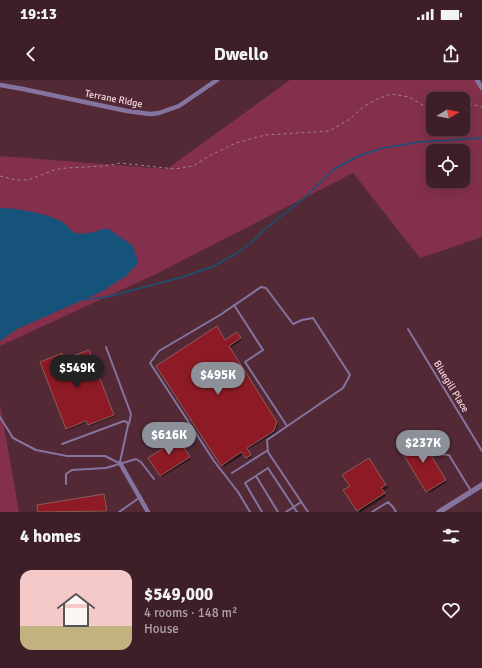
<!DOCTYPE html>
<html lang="en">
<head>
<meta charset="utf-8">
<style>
	:root { --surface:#3e1f28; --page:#452730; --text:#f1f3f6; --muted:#ada2a8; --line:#573d45; --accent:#8c9099 }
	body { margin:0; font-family:Signika,sans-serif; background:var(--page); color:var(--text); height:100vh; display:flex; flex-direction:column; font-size:15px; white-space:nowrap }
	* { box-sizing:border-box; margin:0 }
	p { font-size:13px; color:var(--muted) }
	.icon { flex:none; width:22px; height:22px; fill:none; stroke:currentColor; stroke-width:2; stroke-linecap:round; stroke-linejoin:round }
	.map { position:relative; height:432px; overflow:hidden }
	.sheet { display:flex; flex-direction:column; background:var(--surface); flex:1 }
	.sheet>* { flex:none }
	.needle { width:26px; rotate:80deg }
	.fabs { position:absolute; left:426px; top:12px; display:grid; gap:8px }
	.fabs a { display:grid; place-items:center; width:44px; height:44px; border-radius:8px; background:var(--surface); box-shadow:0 4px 16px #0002,0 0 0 1px var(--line); font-size:20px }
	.price { position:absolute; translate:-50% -34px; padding:0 9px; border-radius:14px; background:var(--accent); color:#fff; font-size:13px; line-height:26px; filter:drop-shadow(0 1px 2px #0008) }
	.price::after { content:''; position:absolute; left:50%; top:24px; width:12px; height:9px; margin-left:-6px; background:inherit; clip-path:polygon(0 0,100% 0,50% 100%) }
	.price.on { background:#222; color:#fff }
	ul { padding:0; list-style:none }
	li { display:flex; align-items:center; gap:12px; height:100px; padding:0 20px }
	li span { display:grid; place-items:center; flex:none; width:112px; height:80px; border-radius:12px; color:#555 }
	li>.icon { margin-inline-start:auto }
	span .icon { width:48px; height:48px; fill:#fffc; stroke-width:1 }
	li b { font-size:17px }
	h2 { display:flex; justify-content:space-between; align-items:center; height:48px; padding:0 20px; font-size:17px }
	.status { display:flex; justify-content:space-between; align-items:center; height:28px; padding:0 20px; background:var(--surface); direction:ltr }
	.status svg { height:11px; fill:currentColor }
	header { display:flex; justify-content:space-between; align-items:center; height:52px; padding:0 20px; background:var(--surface); font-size:18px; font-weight:800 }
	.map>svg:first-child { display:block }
	.green { fill:#84304c; fill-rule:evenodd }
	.water { fill:#16537b }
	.shadow { fill:#0007 }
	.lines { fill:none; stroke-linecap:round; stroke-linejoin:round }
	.stream { stroke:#16537b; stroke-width:1.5 }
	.building { fill:#8d1a24; stroke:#8d5e5c }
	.path { stroke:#a38089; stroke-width:1; stroke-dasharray:3 3; stroke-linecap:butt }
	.service { stroke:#85749f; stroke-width:2 }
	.minor { stroke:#85749f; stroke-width:4.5 }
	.tertiary { stroke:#85749f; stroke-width:5.5 }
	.labels { text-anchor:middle; stroke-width:3.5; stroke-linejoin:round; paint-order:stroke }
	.street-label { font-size:10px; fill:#f4d8de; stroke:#522935 }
</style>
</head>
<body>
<div class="status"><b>19:13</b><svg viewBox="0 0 49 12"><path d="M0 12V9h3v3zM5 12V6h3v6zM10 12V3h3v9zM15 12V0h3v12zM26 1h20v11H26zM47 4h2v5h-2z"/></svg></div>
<header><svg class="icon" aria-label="back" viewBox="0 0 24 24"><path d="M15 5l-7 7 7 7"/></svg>Dwello<svg class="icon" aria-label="share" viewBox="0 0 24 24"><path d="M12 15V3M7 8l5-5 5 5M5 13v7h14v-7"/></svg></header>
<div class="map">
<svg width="482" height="432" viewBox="0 0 482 432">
	<rect width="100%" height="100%" fill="#522935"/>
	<g class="green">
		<path d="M290,0H480L482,4V157L420,178L353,93L156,194L0,266V76L167,89ZM433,19H463V49H433ZM433,71H463V101H433Z"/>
		<polygon points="0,324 19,432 0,432"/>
	</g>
	<path class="water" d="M0,128C17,128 50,134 64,143C68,146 71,152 76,153C87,155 96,151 107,148L133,166L138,183L126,196L101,212L17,249L0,261Z"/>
	<g class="shadow">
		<polygon points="219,249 226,261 238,255 242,260 230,268 278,344 276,352 247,370 252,377 248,379 244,374 224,387 157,286"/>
		<polygon points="89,271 115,336 90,346 88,342 68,350 66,349 61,274 65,280"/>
		<polygon points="177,358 191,379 162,397 161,395 166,367"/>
		<polygon points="422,361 447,402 429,413 427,411"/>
		<polygon points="371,382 388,408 383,411 386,416 361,432 359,432 351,406"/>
		<polygon points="104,415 105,416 108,432 39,432 38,426"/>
	</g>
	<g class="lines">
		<polyline class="stream" points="81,220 107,217 186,196 214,186 237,173 252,162 265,149 303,119 334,89 358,76 383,68 420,62 482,58"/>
	</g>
	<g class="building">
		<polygon points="217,246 225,260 237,252 241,258 229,266 277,342 274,351 247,368 251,375 246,378 241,372 221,386 156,286"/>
		<polygon points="89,270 114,335 88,345 86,341 66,349 40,282 62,273 64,279"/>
		<polygon points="176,355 190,377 160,396 148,378 165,367 162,363"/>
		<polygon points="420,357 446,400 426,412 400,369"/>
		<polygon points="369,378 386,405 381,408 385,413 357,431 343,410 350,406 342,395"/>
		<polygon points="104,414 107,431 38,432 37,425"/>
	</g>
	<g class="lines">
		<g class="path">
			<polyline points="463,24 471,24 482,27"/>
			<polyline points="0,96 16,100 28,100 54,90 66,88 105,86 120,83 175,89 193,86 209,76 236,63 265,55 329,51 350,39 363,27 377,19 391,14 409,17 426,27 433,29"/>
		</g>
		<g class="service">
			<polyline points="234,225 263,270 245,282 287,346"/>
			<polyline points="408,249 482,371"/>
			<polyline points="106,267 131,334 129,344"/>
			<polyline points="0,337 13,358 36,370 67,376 105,376 119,383"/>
			<polyline points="427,362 437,374 449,375 471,411"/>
			<polyline points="62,364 124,341 127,342 128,345 120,382"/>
			<polyline points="232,393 268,370"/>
			<polyline points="256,396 278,432"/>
			<polyline points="66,404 66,394 72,390 106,388 136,379 141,382 154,399"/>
			<polyline points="119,432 139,418"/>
			<polyline points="250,432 238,412 214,381 150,283 159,271 220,235 261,207 266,208 293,244 302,240 313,238 350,295 343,308 267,360 268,372 308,432"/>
			<polyline points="262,432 245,403 268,388 297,432"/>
			<polyline points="286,432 301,422"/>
			<polyline points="372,432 388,422 393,427 396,432"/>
		</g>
		<g class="minor">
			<polyline points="477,0 482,8"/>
			<polyline points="0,5 23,9 127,31 150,34 159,33 179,26 217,0"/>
			<polyline points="120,383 148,432"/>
		</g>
		<polyline class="tertiary" points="439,432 482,405"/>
	</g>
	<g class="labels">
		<g class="street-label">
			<text transform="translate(114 18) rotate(11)" y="4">Terrane Ridge</text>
			<text transform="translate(452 306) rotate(59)" y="4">Bluegill Place</text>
		</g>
	</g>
</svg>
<div class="fabs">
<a><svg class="needle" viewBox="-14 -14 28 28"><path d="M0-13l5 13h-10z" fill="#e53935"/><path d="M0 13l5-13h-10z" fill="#ada2a8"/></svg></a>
<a><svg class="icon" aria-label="locate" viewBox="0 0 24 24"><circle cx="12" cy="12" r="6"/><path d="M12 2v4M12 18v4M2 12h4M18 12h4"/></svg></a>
</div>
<b class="price on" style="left:77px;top:309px">$549K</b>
<b class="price" style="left:218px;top:316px">$495K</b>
<b class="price" style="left:169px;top:376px">$616K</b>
<b class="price" style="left:423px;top:384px">$237K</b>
</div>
<section class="sheet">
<h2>4 homes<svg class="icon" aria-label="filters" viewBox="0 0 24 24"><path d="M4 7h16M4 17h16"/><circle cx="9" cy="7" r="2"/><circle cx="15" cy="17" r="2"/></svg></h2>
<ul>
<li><span style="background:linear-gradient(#f6c9c9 70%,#c2b280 0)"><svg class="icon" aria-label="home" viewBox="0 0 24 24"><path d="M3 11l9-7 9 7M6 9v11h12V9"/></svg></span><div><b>$549,000</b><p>4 rooms · 148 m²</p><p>House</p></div><svg class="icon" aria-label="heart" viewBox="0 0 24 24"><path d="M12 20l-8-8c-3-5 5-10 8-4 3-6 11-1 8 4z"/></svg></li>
</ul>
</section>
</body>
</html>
